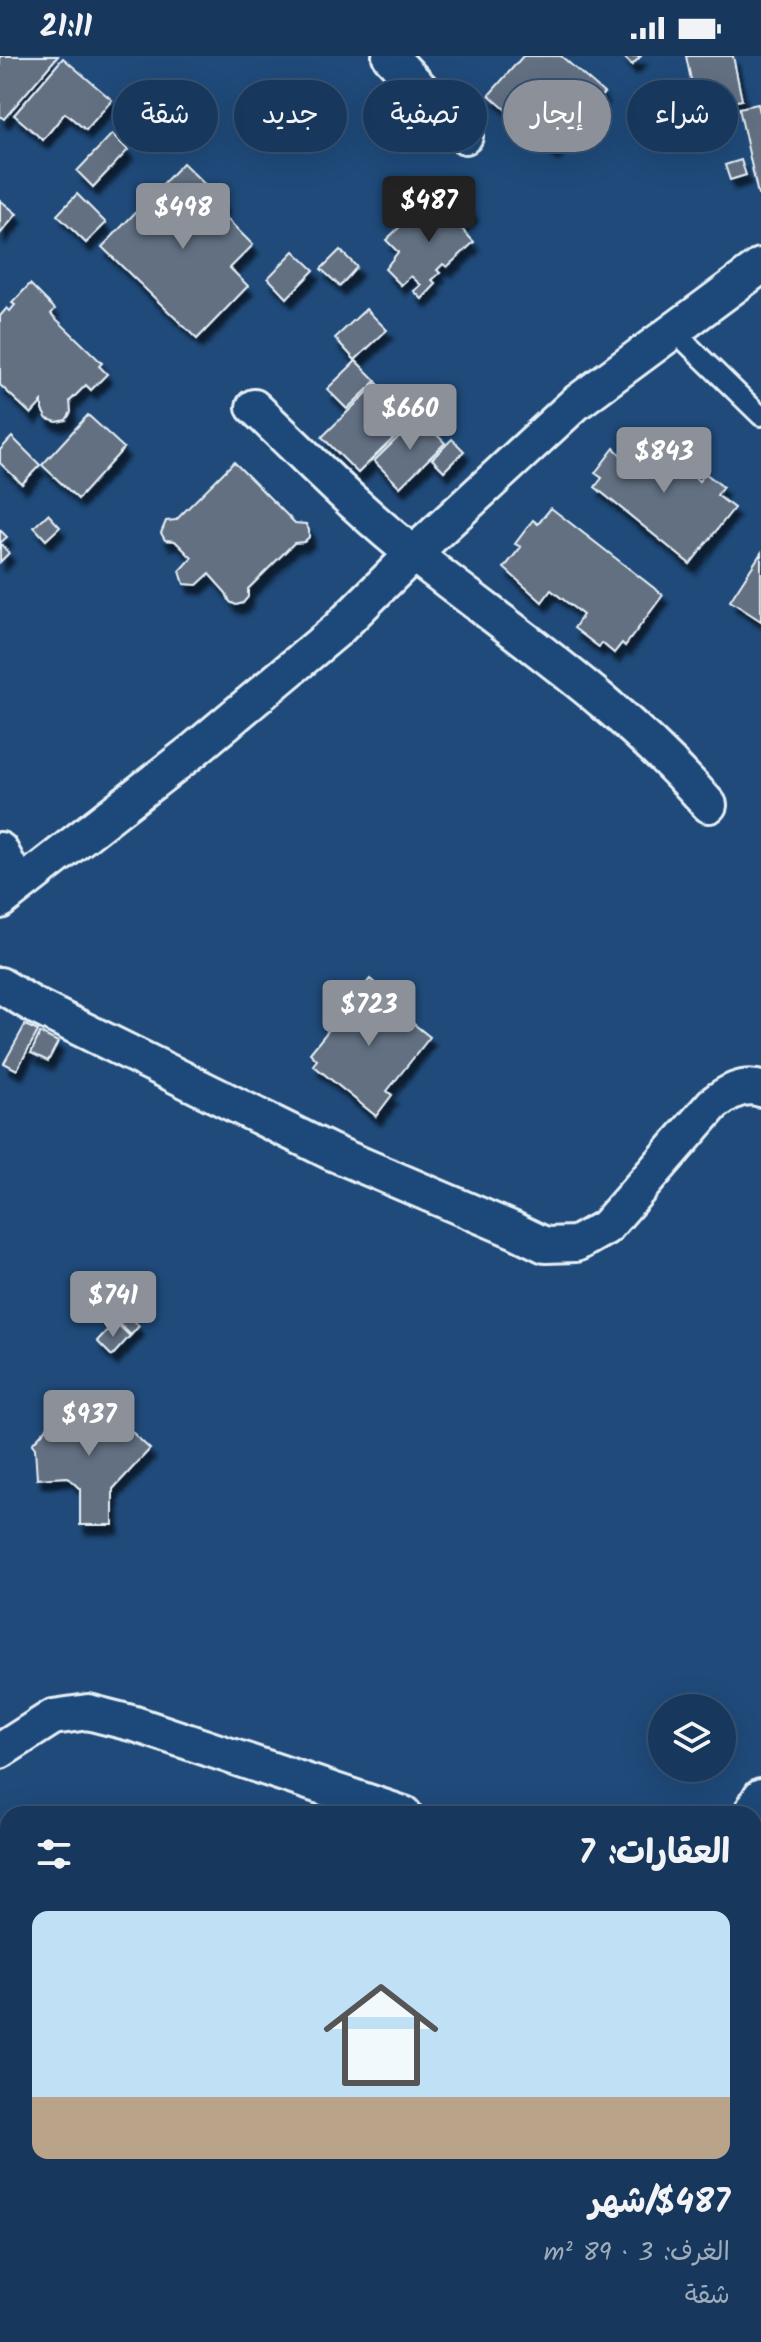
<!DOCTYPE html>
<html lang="ar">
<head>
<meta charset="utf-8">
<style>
	:root { --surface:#17385c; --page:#203f62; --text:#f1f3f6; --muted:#9eacbb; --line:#365272; --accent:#8c9099 }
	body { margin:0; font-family:Kalam,"Playpen Sans Arabic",sans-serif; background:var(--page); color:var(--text); direction:rtl; height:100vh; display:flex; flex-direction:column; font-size:30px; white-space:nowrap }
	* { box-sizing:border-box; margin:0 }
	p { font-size:26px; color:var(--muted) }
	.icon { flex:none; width:44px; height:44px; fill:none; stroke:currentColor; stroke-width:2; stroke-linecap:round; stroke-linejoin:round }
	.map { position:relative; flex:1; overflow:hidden; direction:ltr }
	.panel { position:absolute; left:0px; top:1750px; width:762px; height:536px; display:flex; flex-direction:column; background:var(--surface); border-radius:24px 24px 0 0; box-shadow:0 8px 32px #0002,0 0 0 2px var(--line); direction:rtl }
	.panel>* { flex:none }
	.hud { position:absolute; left:24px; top:24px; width:714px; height:72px; direction:rtl; display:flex; gap:16px }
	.tools { position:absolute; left:648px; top:1638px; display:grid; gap:16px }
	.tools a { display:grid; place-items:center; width:88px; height:88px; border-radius:50%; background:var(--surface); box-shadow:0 8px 32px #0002,0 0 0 2px var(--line); font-size:40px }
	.price { position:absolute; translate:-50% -68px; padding:0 18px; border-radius:8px; background:var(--accent); color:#fff; font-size:26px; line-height:52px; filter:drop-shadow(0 2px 4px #0008) }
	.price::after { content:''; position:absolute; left:50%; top:48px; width:24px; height:18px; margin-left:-12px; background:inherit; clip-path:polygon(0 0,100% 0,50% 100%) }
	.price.selected { background:#222; color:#fff }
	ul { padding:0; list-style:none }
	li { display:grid; align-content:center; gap:16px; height:424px; padding:0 32px }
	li+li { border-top:2px solid var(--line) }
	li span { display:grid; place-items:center; height:248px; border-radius:16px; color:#555 }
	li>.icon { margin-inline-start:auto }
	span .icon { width:144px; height:144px; fill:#fffc; stroke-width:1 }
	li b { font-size:34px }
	h2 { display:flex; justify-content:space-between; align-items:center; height:96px; padding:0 32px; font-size:34px }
	.pill { padding:0 28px; border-radius:36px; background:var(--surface); box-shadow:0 8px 32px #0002,0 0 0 2px var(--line); font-size:28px; line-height:72px }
	.pill.selected { background:var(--accent); color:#fff }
	.status { display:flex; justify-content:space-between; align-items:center; height:56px; padding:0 40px; background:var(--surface); direction:ltr }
	.status svg { height:22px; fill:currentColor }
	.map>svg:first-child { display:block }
	.building { fill:#627082; stroke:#e8f1f8; stroke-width:2; filter:url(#shadow) }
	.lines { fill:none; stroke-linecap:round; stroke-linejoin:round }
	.lane-casing { stroke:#e8f1f8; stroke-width:24 }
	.street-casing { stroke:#e8f1f8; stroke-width:40 }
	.lane { stroke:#1f4a7a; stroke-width:18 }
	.street { stroke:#1f4a7a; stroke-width:34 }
</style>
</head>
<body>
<div class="status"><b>21:11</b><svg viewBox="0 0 49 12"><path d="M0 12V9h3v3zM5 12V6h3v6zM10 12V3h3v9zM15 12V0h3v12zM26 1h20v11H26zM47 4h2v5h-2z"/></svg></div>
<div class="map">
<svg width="761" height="2286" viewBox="0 0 761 2286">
	<defs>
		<filter id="shadow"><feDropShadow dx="5" dy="9" stdDeviation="2" flood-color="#0009"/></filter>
	</defs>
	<rect width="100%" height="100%" fill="#1f4a7a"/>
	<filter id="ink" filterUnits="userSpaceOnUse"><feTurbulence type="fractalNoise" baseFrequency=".0125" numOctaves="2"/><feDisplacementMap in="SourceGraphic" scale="16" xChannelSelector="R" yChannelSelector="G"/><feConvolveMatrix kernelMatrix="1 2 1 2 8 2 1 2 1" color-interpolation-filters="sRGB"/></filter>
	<g filter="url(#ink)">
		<g class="building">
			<polygon points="58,0 4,63 0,60 0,0"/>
			<polygon points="523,0 561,0 604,37 553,96 489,39"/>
			<polygon points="623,0 641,0 632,9"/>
			<polygon points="686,0 733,0 742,44 697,53"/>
			<polygon points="63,2 112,44 86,74 65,57 43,84 14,59"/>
			<polygon points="758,48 761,61 761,139 758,139 739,52"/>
			<polygon points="112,78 128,94 93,131 77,115"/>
			<polygon points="741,104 746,119 730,124 725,109"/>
			<polygon points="183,107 224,147 218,154 253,189 230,212 248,230 197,283 102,191"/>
			<polygon points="77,138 106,167 86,187 57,159"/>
			<polygon points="431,141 446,157 460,143 473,156 459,170 474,186 447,211 443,208 437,214 440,217 432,224 436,228 422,243 414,235 421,229 411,220 401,229 385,213 398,196 386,184"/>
			<polygon points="0,144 17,158 0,178"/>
			<polygon points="340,194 357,211 340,230 321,213"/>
			<polygon points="294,195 314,214 287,242 268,222"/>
			<polygon points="30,228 55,253 51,258 102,307 99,310 107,318 91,334 86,329 70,345 71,356 66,364 57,366 47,363 42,354 42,346 31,358 0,329 0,260 7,252 10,255 15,249 12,247"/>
			<polygon points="366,253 387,274 355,304 335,282"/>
			<polygon points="356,305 376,325 347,353 327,333"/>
			<polygon points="377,327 413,363 358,417 322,381"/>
			<polygon points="88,359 124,392 78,443 42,409"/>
			<polygon points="419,361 445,387 400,431 374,405"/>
			<polygon points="640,377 654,388 661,380 685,399 678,408 699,425 705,417 723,431 717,439 734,452 690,508 595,431 602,422 595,417 614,392 621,399"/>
			<polygon points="12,381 40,409 22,428 0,407 0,394"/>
			<polygon points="452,383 464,395 444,415 432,403"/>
			<polygon points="234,406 295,467 306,468 309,474 309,481 304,486 294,487 248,533 248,541 243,547 236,549 230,546 226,537 209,518 197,529 184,528 180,515 192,502 175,485 165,484 161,477 166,465 176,464"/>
			<polygon points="551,452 663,539 625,590 622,587 614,597 602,587 599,591 574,572 583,559 551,534 542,546 504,512 521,491 515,488 533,464 538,468"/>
			<polygon points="48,458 60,471 46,484 34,471"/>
			<polygon points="0,474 7,481 0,487 9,497 0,506"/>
			<polygon points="761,497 761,565 730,545"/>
			<polygon points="370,923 383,934 379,940 430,981 387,1035 392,1039 376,1060 313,1009 317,1004 310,997"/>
			<polygon points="25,969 38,975 17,1014 4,1007"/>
			<polygon points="40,977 58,986 48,1005 31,997"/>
			<polygon points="125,1257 139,1270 131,1279 117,1266"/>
			<polygon points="115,1266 130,1280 112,1300 97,1285"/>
			<polygon points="97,1343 150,1393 113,1433 113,1469 80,1469 80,1433 67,1421 37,1423 35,1392 32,1388 66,1351 79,1363"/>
			<polygon points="754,2268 761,2271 761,2286 738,2286 742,2278 754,2278"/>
		</g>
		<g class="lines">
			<defs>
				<polyline id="lane" points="672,273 761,360"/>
				<g id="street">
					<polyline points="390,0 465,80"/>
					<path d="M254,351C307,401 358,455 416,500C516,579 625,651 709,749"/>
					<polyline points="0,794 19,829"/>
					<polyline points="0,845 194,694 337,574 413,498 576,347 761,210"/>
					<path d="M0,929L35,950L331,1096L514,1174L545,1189L576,1188L606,1171L713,1048C727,1037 743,1027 761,1033"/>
					<polyline points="0,1695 53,1661 88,1656 135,1668 404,1758"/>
					<polyline points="751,1758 761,1740"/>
					<polyline points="0,1868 8,1874"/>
					<polyline points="529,2278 537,2286"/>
				</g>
			</defs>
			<use href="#lane" class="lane-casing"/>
			<use href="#street" class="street-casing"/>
			<use href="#lane" class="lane"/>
			<use href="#street" class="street"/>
		</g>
	</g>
</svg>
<div class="tools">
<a><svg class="icon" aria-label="layers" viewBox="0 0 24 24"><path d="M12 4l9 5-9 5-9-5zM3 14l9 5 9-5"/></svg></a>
</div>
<b class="price selected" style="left:429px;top:188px">$487</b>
<b class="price" style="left:183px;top:195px">$498</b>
<b class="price" style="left:410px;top:396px">$660</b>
<b class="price" style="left:664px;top:439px">$843</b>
<b class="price" style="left:369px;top:992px">$723</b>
<b class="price" style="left:113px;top:1283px">$741</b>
<b class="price" style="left:89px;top:1402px">$937</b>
<div class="hud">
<a class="pill">شراء</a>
<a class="pill selected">إيجار</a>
<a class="pill">تصفية</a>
<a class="pill">جديد</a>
<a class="pill">شقة</a>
</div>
<section class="panel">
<h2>العقارات: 7<svg class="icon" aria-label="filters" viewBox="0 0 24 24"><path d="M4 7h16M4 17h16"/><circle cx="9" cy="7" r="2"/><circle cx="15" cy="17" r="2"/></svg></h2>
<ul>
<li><span style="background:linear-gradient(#bfe0f5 75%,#b9a48a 0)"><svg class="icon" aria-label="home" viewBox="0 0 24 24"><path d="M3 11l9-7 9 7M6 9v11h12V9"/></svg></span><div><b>$487/شهر</b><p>الغرف: 3 · 89 m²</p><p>شقة</p></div></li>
</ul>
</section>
</div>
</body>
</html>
